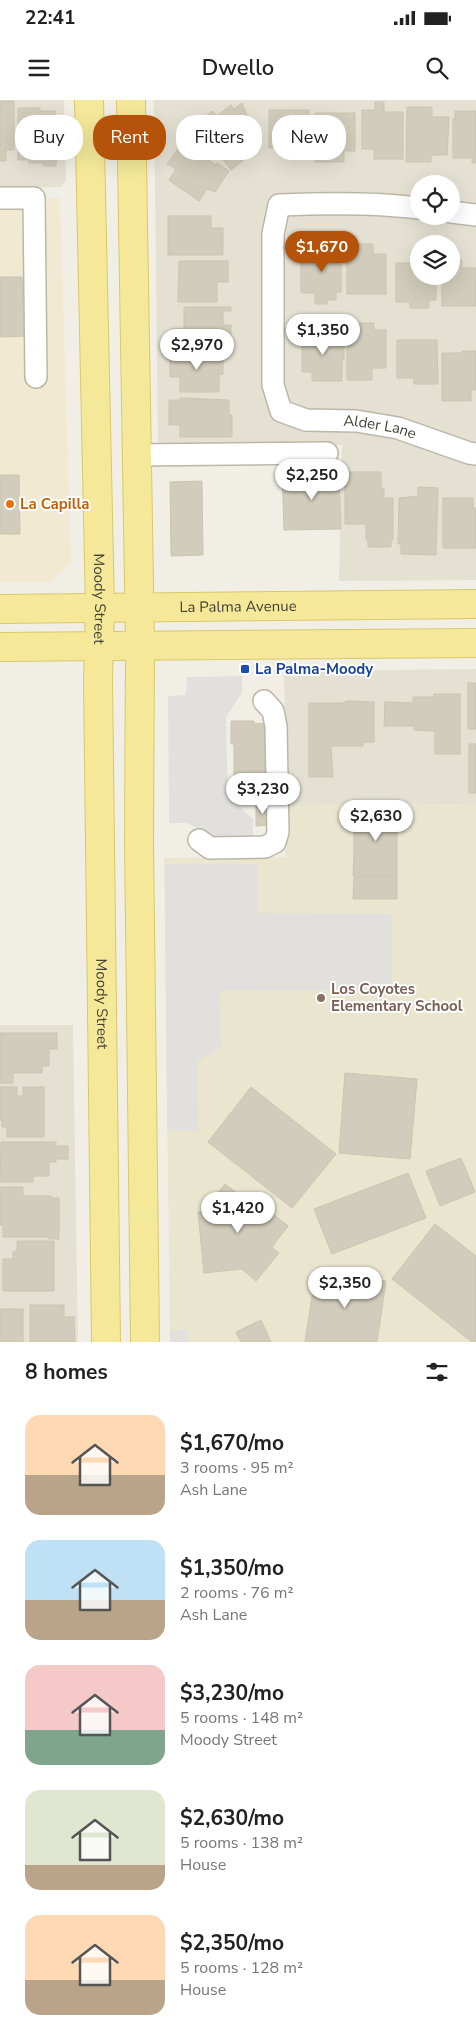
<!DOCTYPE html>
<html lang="en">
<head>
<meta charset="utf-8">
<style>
	:root { --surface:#fff; --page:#f2f2f2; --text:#222; --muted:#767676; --accent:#b45309 }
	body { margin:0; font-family:"Nunito Sans",sans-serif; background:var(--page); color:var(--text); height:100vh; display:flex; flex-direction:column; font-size:19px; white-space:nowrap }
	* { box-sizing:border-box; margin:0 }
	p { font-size:16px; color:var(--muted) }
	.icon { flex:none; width:28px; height:28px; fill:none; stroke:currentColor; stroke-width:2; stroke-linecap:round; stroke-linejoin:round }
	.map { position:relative; height:1242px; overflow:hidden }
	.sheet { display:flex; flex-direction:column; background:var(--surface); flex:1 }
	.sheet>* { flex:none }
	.banner { position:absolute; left:15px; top:15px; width:446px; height:45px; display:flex; gap:10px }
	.buttons { position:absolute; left:410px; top:75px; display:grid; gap:10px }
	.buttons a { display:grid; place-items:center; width:50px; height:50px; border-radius:50%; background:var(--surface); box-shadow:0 5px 20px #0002; font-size:25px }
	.price { position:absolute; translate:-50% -42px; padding:0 11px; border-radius:18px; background:#fff; color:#222; font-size:16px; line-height:32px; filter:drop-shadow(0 1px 2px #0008) }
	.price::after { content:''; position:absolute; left:50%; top:30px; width:15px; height:11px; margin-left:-8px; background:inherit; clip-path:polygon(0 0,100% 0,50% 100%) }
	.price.on { background:var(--accent); color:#fff }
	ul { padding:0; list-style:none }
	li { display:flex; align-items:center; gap:15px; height:125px; padding:0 25px }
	li span { display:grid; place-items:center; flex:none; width:140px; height:100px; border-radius:15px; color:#555 }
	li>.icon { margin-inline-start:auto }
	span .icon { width:60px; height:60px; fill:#fffc; stroke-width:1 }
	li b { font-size:21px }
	h2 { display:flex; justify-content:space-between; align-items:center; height:60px; padding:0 25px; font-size:21px }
	.chip { padding:0 18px; border-radius:20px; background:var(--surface); box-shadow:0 5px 20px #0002; font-size:18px; line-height:45px }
	.chip.on { background:var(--accent); color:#fff }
	.status { display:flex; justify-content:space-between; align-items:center; height:35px; padding:0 25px; background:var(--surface); direction:ltr }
	.status svg { height:14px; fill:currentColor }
	header { display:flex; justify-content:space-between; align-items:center; height:65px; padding:0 25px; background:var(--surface); font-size:22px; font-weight:600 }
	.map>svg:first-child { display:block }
	.residential { fill:#e4e1d3; fill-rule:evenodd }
	.commercial { fill:#f1e9d1 }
	.education { fill:#e9e5cf }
	.parking { fill:#e2e0dd }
	.building { fill:#d1ccbb; stroke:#cbc5af }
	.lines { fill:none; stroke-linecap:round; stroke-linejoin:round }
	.minor-casing { stroke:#bbb7a8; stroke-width:24 }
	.major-casing { stroke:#d9c86b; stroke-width:30 }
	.minor { stroke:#fff; stroke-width:21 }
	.major { stroke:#f5e999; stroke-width:28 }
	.food-dot { fill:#e8710a; stroke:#fff; stroke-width:2 }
	.transit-dot { fill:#1a4fb4; stroke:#fff; stroke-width:2 }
	.education-dot { fill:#8d6e63; stroke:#fff; stroke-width:2 }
	.labels { text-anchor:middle; stroke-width:4; stroke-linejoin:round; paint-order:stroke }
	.street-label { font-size:15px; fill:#423f35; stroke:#fff }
	.food-label { font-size:15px; font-weight:bold; fill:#c56008; stroke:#fff; text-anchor:start }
	.transit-label { font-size:15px; font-weight:bold; fill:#164399; stroke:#fff; text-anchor:start }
	.education-label { font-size:15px; font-weight:bold; fill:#785e54; stroke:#fff; text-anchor:start }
</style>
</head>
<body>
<div class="status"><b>22:41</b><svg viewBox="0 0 49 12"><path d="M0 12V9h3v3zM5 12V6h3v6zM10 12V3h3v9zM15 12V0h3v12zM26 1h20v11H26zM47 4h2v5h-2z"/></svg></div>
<header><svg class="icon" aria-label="menu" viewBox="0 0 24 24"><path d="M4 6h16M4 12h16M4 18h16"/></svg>Dwello<svg class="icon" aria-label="search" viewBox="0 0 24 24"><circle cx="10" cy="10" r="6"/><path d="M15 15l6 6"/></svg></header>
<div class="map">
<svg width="476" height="1242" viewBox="0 0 476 1242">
	<rect width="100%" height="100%" fill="#f1efe5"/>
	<g class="residential">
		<polygon points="0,0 64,0 66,80 61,87 0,88"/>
		<path d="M154,0H476V480L339,481L342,345L158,347ZM419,84H451V116H419ZM419,144H451V176H419Z"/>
		<polygon points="476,569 476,704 286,706 284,571"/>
		<polygon points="0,925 73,925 78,1242 0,1242"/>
	</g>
	<polygon class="commercial" points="0,98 60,98 71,462 52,482 0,482"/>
	<polygon class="education" points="476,704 476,1242 170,1242 164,758 285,757 286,706"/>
	<g class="parking">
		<polygon points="242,576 242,593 226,617 228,695 253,719 253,737 215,738 187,723 169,723 168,596 186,595 187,577"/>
		<polygon points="165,764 258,764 259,813 392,814 392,891 220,890 221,948 197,961 198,1031 167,1031"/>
		<rect x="170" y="1230" width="17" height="12"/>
	</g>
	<g class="building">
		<polygon points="0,1 14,1 14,50 6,50 6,61 0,61"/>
		<polygon points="375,2 384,2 384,12 403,12 403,59 374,59 374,49 362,49 362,10 375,10"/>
		<polygon points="242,3 248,18 244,21 256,37 246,44 253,53 231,70 196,24 212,11 217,16 231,5 234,9"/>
		<polygon points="407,7 432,7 432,17 449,17 447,55 431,55 431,62 406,62"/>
		<polygon points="18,8 40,8 40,11 55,11 55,26 58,26 56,66 44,66 44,63 29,63 29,60 18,60"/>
		<polygon points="269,10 309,10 309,56 280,56 280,48 269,48"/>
		<polygon points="455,11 476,11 476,63 472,63 472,58 453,58 453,19 455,19"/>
		<polygon points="315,13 355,13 355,51 344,51 344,62 315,62"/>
		<polygon points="182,43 216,65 217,63 229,71 215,92 207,89 199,101 169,80 176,69 167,64"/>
		<polygon points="168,116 211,116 211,128 223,128 223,155 168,155"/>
		<polygon points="347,144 373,144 373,154 386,154 386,194 347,194"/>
		<polygon points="320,145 341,145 341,192 336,192 336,200 327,200 327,204 315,204 315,193 301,193 301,154 320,153"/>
		<polygon points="414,152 419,152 419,176 436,176 436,200 429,200 429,208 410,208 410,202 396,202 396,163 414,163"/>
		<polygon points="451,160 462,160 462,168 476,168 476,206 442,206 442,176 451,176"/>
		<polygon points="179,161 228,161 228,182 217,182 217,202 178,202"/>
		<polygon points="0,177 22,177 23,211 26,211 27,236 0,237"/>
		<polygon points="184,207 231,207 231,211 223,211 223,225 231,225 231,246 185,246 185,243 172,243 172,229 184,229"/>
		<polygon points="352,223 374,223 374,230 386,230 386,268 372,268 372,280 347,280 347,230 352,230"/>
		<polygon points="302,234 342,234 342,245 344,245 344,260 342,260 342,281 312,281 312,272 302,272"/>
		<polygon points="397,240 437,240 438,284 414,284 414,278 397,278"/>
		<polygon points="462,251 476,251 476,290 471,290 471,301 442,301 442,253 462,253"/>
		<polygon points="179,252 223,252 223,274 219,274 219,292 180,292 180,277 170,277 170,254 179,254"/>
		<polygon points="180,298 229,300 229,315 232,315 232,337 180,337 180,325 169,325 169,300 180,300"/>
		<polygon points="339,371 341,429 284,430 282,373"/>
		<polygon points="345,372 381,372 381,389 384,389 384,398 393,398 393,440 391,440 391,447 368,447 368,440 366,440 366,424 345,424"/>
		<polygon points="0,375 19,375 20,434 0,434"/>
		<polygon points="202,381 203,455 171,456 170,382"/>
		<polygon points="418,387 438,388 436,455 401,454 401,444 398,444 399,398 418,396"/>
		<polygon points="443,398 473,398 473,408 476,408 476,448 443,448"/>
		<rect x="468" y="583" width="8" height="46"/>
		<polygon points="434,594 460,594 460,654 435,654 435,631 414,630 414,626 384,626 385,602 413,603 413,597 434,597"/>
		<polygon points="347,601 374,602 374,642 363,642 363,646 331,646 333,677 309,677 309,603 343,603"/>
		<polygon points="231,621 254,621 254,624 268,623 269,691 258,691 258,694 239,694 239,691 234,691 234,644 231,644"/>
		<rect x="469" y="644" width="7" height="49"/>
		<polygon points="256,704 270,704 270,725 256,726"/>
		<rect x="354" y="731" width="43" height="22"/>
		<polygon points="354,754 397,754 397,776 353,776"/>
		<polygon points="354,777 397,777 397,799 353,799"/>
		<polygon points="0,933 57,933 57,949 49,949 49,966 42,966 42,973 13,973 13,983 0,983"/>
		<polygon points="345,973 417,979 410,1059 339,1053"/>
		<polygon points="0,987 17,987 17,996 23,996 23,987 44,987 44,1037 7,1037 7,1027 2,1027 2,1020 0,1020"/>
		<polygon points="251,987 336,1054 292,1108 208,1042"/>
		<polygon points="1,1042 56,1042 56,1046 68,1046 68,1059 56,1059 56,1062 49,1062 49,1076 33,1076 33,1082 0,1082"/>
		<polygon points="461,1058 475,1092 440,1106 426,1071"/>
		<polygon points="408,1073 426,1118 332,1154 314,1109"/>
		<polygon points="225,1084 242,1097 246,1092 288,1126 272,1147 279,1153 256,1181 242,1169 204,1173 198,1112 210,1110 210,1103"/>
		<polygon points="0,1087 23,1087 23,1096 51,1096 51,1098 59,1098 59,1139 49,1139 49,1137 3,1137 3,1125 0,1125"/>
		<polygon points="435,1124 476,1156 476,1242 472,1242 392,1179"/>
		<polygon points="17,1141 54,1141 54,1191 3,1191 3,1159 13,1159 13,1151 17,1151"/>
		<polygon points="316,1171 386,1181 377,1242 305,1242"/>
		<polygon points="30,1205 64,1205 64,1217 74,1217 75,1242 30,1242"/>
		<rect x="0" y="1209" width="23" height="33"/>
		<polygon points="261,1220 271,1242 241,1242 236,1232"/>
	</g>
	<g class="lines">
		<defs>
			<g id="minor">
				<polyline points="0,98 34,98 36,277"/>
				<path id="s1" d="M419,108C372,102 325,103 279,105L273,134V285L281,311L306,320L356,321L398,328L469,353L476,354"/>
				<polyline points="451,112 476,115"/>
				<polyline points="136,355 327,353"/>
				<polyline points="199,740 210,748 265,747 275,742 278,732 276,626 273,611 264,601"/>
			</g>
			<g id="major">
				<path id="s2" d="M89,0L100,508L98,580L106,1242"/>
				<polyline points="131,0 140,546 139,742 145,1242"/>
				<path id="s3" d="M0,509L476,504"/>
				<polyline points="0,547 476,543"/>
			</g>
		</defs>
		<use href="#minor" class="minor-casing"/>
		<use href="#major" class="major-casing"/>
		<use href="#minor" class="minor"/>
		<use href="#major" class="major"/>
	</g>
	<circle class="food-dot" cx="10" cy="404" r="5"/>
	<rect class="transit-dot" x="240" y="564" width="10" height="10" rx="2.5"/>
	<circle class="education-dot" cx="321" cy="898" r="5"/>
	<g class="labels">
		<g class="street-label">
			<text dy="5" stroke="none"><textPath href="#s1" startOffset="449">Alder Lane</textPath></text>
			<text dy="5" stroke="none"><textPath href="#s2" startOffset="499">Moody Street</textPath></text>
			<text dy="5" stroke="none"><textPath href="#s3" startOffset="238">La Palma Avenue</textPath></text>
			<text dy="5" stroke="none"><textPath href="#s2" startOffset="904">Moody Street</textPath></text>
		</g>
		<g class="food-label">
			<text x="20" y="409">La Capilla</text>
		</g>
		<g class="transit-label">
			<text x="255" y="574">La Palma-Moody</text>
		</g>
		<g class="education-label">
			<text x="331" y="894">Los Coyotes<tspan x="331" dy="17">Elementary School</tspan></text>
		</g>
	</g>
</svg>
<div class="buttons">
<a><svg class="icon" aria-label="locate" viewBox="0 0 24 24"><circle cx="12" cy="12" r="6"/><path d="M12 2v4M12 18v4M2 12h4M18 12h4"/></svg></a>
<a><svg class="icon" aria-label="layers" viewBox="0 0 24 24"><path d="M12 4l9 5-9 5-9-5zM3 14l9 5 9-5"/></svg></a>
</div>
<b class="price on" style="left:322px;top:173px">$1,670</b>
<b class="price" style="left:323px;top:256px">$1,350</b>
<b class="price" style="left:197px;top:271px">$2,970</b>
<b class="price" style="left:312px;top:401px">$2,250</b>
<b class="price" style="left:263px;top:715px">$3,230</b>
<b class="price" style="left:376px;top:742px">$2,630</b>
<b class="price" style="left:238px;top:1134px">$1,420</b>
<b class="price" style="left:345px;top:1209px">$2,350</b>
<div class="banner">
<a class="chip">Buy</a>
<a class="chip on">Rent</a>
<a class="chip">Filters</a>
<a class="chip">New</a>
</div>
</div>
<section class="sheet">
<h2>8 homes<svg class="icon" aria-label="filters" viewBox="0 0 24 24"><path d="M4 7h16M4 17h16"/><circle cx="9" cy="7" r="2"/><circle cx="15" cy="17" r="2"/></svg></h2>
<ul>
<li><span style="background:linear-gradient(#ffd9b3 60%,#b9a48a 0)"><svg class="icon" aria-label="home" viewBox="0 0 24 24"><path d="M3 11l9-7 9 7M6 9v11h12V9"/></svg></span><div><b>$1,670/mo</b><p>3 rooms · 95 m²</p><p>Ash Lane</p></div></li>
<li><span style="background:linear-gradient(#bfe0f5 60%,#b9a48a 0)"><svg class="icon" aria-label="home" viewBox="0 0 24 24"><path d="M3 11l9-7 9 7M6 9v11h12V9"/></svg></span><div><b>$1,350/mo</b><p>2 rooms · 76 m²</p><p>Ash Lane</p></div></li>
<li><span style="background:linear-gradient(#f6c9c9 65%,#7fa58c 0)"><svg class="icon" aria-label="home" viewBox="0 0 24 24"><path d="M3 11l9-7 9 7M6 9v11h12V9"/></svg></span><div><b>$3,230/mo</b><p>5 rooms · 148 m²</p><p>Moody Street</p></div></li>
<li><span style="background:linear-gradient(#dfe7d0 75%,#b9a48a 0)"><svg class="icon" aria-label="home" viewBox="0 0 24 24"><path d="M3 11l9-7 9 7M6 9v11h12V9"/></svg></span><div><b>$2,630/mo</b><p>5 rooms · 138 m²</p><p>House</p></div></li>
<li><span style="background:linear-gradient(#ffd9b3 65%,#b9a48a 0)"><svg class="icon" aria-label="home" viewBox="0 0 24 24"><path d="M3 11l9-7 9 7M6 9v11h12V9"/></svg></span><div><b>$2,350/mo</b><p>5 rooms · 128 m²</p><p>House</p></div></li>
</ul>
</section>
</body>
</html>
